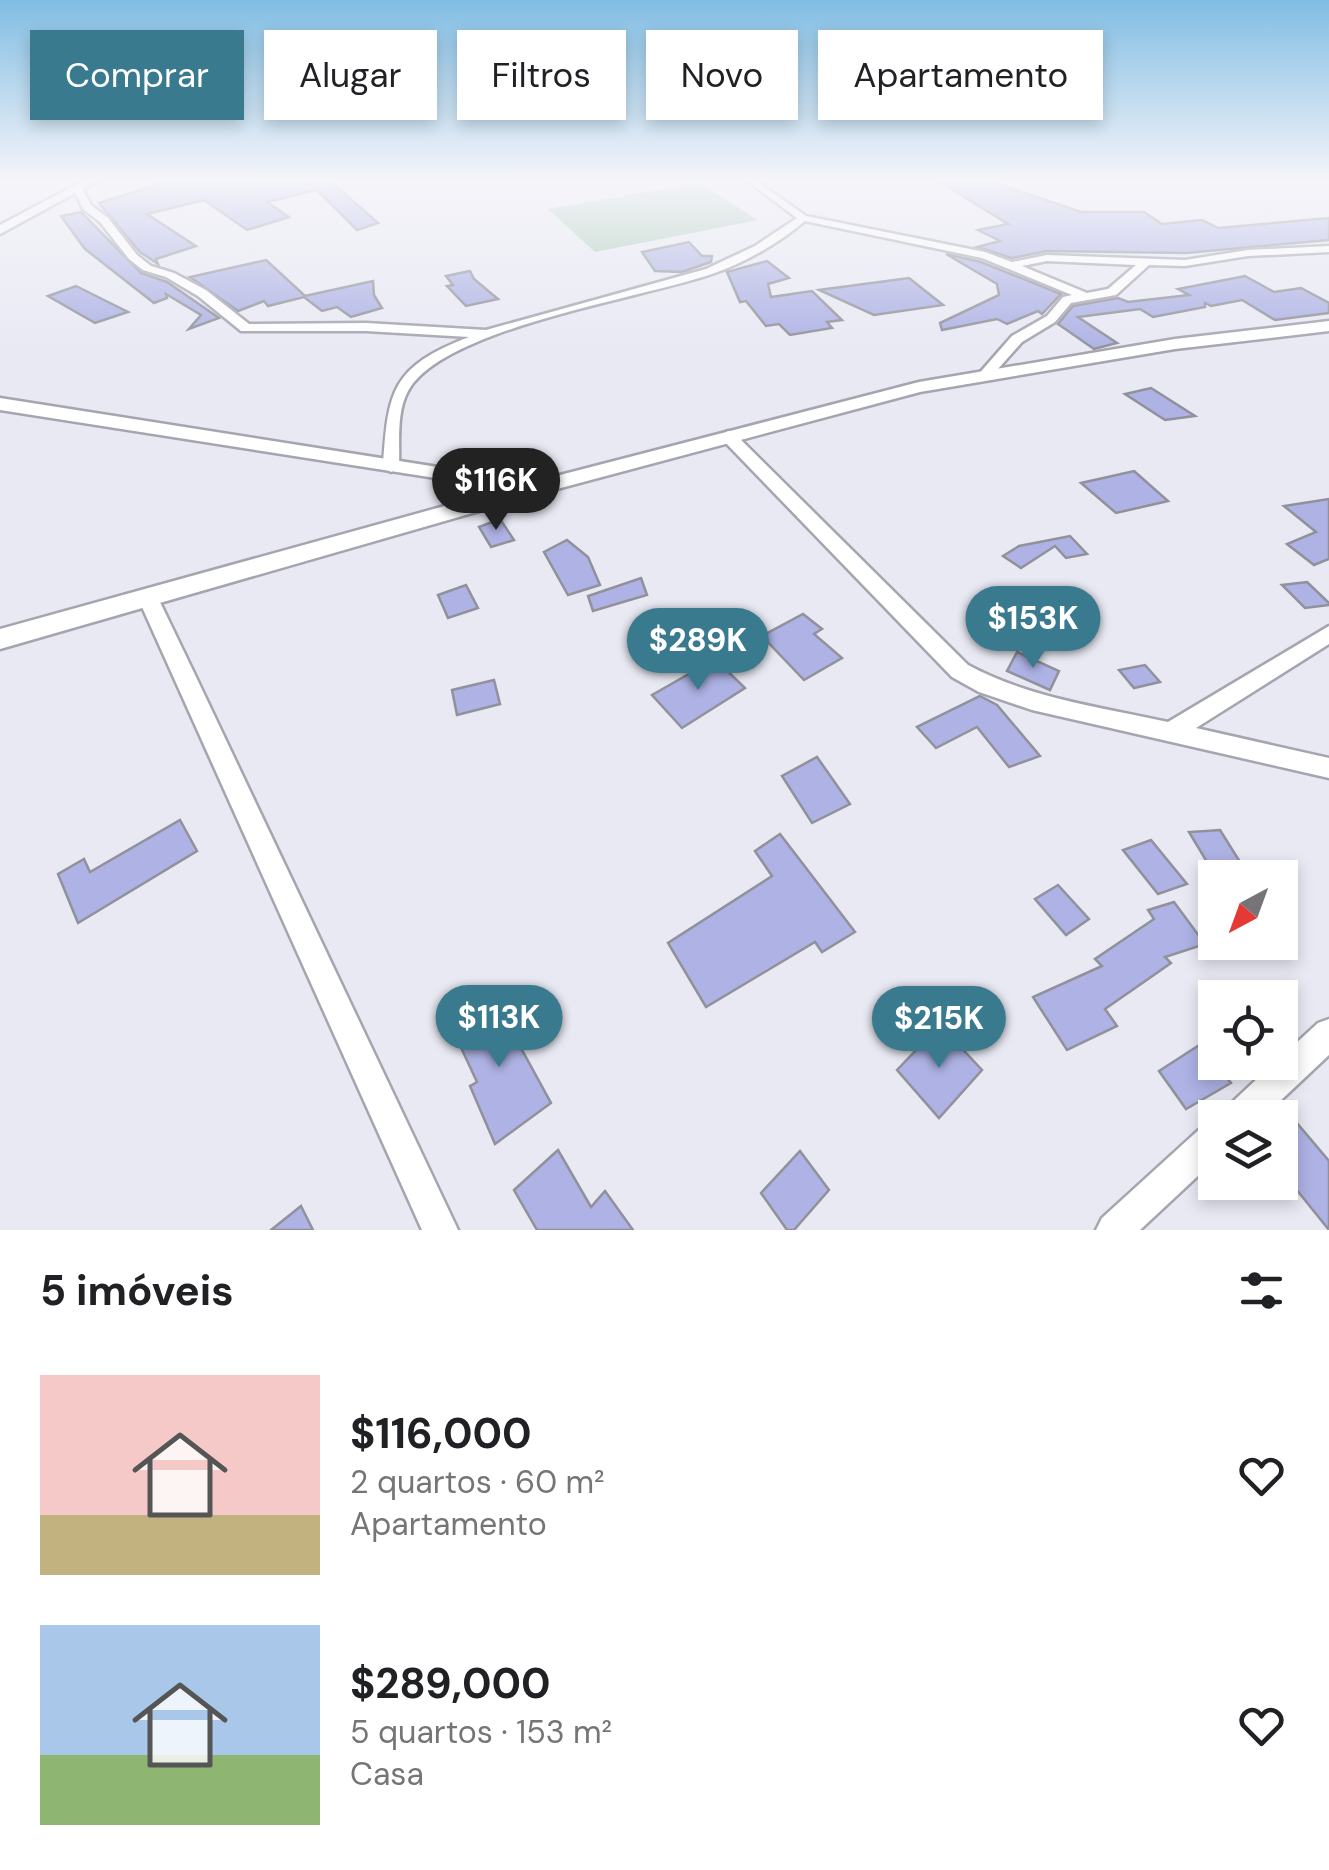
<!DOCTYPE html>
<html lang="pt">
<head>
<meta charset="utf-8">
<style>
	:root { --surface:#fff; --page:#f2f2f2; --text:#202124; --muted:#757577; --accent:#3a7a8e }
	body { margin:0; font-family:"DM Sans",sans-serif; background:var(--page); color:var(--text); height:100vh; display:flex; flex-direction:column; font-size:38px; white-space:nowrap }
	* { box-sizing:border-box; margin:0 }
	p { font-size:32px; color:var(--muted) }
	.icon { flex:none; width:55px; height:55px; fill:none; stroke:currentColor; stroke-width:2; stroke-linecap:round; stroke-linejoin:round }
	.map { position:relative; height:1230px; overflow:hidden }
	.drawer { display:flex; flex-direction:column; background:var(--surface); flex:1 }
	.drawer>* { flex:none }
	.top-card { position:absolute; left:30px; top:30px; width:1270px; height:90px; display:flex; gap:20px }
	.needle { width:65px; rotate:221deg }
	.tools { position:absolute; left:1198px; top:860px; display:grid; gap:20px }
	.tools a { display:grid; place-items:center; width:100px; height:100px; border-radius:0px; background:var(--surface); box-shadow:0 5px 15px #0003; font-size:50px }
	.price { position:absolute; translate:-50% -85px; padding:0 22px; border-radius:35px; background:var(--accent); color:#fff; font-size:32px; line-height:65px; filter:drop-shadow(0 2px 5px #0008) }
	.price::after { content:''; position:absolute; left:50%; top:60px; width:30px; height:22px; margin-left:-15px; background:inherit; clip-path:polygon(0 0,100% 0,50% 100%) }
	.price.selected { background:#222; color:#fff }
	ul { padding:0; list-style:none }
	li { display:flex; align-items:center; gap:30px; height:250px; padding:0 40px }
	li span { display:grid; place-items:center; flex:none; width:280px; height:200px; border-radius:0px; color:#555 }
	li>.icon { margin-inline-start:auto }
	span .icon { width:120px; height:120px; fill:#fffc; stroke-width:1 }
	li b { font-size:42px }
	h2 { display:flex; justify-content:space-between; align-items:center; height:120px; padding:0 40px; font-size:42px }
	.tag { padding:0 35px; border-radius:0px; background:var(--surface); box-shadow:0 5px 15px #0003; font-size:35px; line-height:90px }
	.tag.selected { background:var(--accent); color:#fff }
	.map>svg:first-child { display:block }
	.green { fill:#accbb7 }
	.building { fill:#aeb2e4; stroke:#90919a; stroke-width:2.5 }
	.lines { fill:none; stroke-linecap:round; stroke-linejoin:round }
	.minor-casing { stroke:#a4a5af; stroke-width:5 }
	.tertiary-casing { stroke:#a4a5af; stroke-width:5 }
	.minor { fill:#fff; fill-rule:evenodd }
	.tertiary { fill:#fff; fill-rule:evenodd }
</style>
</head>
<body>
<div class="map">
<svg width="1329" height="1230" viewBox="0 0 1329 1230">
	<rect width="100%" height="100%" fill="#e8e9f3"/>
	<polygon class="green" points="699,183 758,220 595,252 548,209"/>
	<g class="building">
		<polygon points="171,180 329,180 378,223 357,230 317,190 267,202 289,217 247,230 204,200 147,214 196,246 156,259 158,264 140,252 99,203"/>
		<polygon points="937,180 987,180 1081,212 1144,212 1162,224 1202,220 1218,228 1329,218 1329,240 1186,253 1047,251 1012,258 977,247 1000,241 978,230 1008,224"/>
		<polygon points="81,212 141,273 167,282 219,318 189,329 201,315 166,294 167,298 154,303 85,249 61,216"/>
		<polygon points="689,242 702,256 712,256 711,262 682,272 655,271 642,252"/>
		<polygon points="946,254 981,262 1061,294 1042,314 1038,311 1007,324 997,319 942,330 940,323 999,295 997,284"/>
		<polygon points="266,260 305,296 373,281 374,295 382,308 351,317 337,307 322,311 304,297 268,306 264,301 238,311 190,277"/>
		<polygon points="767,261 789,278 768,284 771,297 812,291 842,320 827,322 832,328 790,335 779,324 766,326 746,301 740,302 727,272"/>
		<polygon points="470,271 474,279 498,299 466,306 447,286 453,285 446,276"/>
		<polygon points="1245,276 1274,292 1301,288 1329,303 1329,313 1275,320 1242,300 1211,306 1205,303 1205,307 1153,317 1140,309 1078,317 1117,343 1094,349 1058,324 1073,306 1118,298 1128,302 1189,295 1178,289"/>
		<polygon points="909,278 943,305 874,315 819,290"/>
		<polygon points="76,286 128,312 95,323 48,296"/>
		<polygon points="1151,388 1195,416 1165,420 1125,394"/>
		<polygon points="1134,471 1168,501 1116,513 1081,483"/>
		<polygon points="1329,499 1329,559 1314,565 1287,544 1316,532 1284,506"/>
		<polygon points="500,519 514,540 491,547 479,527"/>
		<polygon points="1070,536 1087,554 1066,558 1055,546 1021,568 1003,556 1019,546"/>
		<polygon points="567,540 588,557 600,585 568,595 544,552"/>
		<polygon points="641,578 647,595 593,611 588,596"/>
		<polygon points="1307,582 1329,603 1329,605 1305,608 1282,585"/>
		<polygon points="466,585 478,608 448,618 438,595"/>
		<polygon points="803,614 822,629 814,634 842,658 804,680 762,636"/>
		<polygon points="1017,652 1059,671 1050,690 1007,671"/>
		<polygon points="715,659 745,688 682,728 652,695"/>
		<polygon points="1145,665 1160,682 1134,688 1119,670"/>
		<polygon points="494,680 500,704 457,715 452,690"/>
		<polygon points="980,696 997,705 1040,756 1009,767 977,727 936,748 917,727"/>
		<polygon points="817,757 850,804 812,823 782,776"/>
		<polygon points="180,820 197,851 78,923 58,874 84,859 90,872"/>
		<polygon points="1220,830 1245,870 1213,872 1189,832"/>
		<polygon points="780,834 855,932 822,952 815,942 706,1007 668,943 772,876 755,851"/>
		<polygon points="1151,840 1187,884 1158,894 1123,850"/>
		<polygon points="1058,885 1089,919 1066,935 1035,899"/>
		<polygon points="1174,902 1205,944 1165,957 1171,963 1105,1009 1117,1026 1067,1050 1033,997 1102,966 1095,959 1154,919 1148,910"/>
		<polygon points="492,995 551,1103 495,1144 470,1086 477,1082 450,1024"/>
		<polygon points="940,1025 982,1070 939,1118 897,1070"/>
		<polygon points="1201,1044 1231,1083 1186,1109 1159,1071"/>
		<polygon points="1291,1116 1329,1161 1329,1230 1280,1169 1280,1123"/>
		<polygon points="558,1150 591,1207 605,1191 633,1230 537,1230 514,1190"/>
		<polygon points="800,1151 829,1190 794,1230 787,1230 761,1193"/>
		<polygon points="301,1206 313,1230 271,1230"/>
	</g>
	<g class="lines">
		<defs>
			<g id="minor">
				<path d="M746,180H755L806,216L985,252L1012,262L1047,255L1185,260L1248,250L1329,246V252L1248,256L1185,266L1149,265L1116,295L1071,303L1055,322L1022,342L989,379L984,380L977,376L1012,336L1047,316L1063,297L1072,295L982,258L805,221C777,244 746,262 712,274C643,298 442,328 408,391C396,413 400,443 399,467L391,472L383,467C388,391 391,367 469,337L366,331H241L198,296L166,277L143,270L129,259L100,222L83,209L73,188L81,186L91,205L108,218L137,255L151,266L174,273L206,290L249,324L366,323L486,330L706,269L755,246L797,218ZM1047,261L1136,265L1108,289L1087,293L1022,266Z"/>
				<path d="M728,431L734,433L968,665C1029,698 1100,707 1168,722L1329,626V644L1196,728L1329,758V778L1032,710L979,692L952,677L722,439L720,436Z"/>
				<polygon points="148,591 158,598 196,677 458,1230 422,1230 138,598"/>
				<polygon points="1329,1019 1329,1055 1262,1118 1222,1118 1227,1107 1275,1062 1280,1062 1280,1058 1318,1023"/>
				<polygon points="1215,1122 1215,1160 1140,1230 1096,1230 1102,1218 1203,1126"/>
			</g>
			<g id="tertiary">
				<polygon points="85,180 99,180 0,234 0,225"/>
				<polygon points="1329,321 1329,331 1175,349 920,392 542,493 0,649 0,629 506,489 0,410 0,398 533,482 919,382 1175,339"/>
			</g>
		</defs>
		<use href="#minor" class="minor-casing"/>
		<use href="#tertiary" class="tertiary-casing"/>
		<use href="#minor" class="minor"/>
		<use href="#tertiary" class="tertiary"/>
	</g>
	<linearGradient id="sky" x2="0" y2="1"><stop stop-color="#81bde3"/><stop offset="0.51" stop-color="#f5f5fa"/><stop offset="1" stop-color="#f5f5fa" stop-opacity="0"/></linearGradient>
	<rect width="1329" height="352" fill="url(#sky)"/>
</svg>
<div class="tools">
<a><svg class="needle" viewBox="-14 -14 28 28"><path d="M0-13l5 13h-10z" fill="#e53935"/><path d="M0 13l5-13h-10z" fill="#757577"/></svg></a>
<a><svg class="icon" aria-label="locate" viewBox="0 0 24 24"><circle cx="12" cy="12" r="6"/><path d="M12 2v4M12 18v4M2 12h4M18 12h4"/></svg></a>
<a><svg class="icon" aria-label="layers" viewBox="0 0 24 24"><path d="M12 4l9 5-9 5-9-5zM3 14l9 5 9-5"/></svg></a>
</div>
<b class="price selected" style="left:496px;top:533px">$116K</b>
<b class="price" style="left:1033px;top:671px">$153K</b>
<b class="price" style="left:698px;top:693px">$289K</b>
<b class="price" style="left:499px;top:1070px">$113K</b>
<b class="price" style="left:939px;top:1071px">$215K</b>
<div class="top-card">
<a class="tag selected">Comprar</a>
<a class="tag">Alugar</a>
<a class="tag">Filtros</a>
<a class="tag">Novo</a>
<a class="tag">Apartamento</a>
</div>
</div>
<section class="drawer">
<h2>5 imóveis<svg class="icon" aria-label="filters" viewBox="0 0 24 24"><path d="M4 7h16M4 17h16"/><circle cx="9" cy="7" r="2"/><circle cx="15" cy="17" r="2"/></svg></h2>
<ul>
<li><span style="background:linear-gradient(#f6c9c9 70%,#c2b280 0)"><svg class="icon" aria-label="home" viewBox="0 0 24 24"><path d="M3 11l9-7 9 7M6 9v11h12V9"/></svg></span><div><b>$116,000</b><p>2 quartos · 60 m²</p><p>Apartamento</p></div><svg class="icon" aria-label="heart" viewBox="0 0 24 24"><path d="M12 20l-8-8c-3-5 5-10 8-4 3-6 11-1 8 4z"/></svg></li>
<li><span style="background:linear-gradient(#a9c7e8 65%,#8fb573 0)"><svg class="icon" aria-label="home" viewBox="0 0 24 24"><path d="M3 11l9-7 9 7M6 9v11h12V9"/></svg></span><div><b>$289,000</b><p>5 quartos · 153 m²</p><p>Casa</p></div><svg class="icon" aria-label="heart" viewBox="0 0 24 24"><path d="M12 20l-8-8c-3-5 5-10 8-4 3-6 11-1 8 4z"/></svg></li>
</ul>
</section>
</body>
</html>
